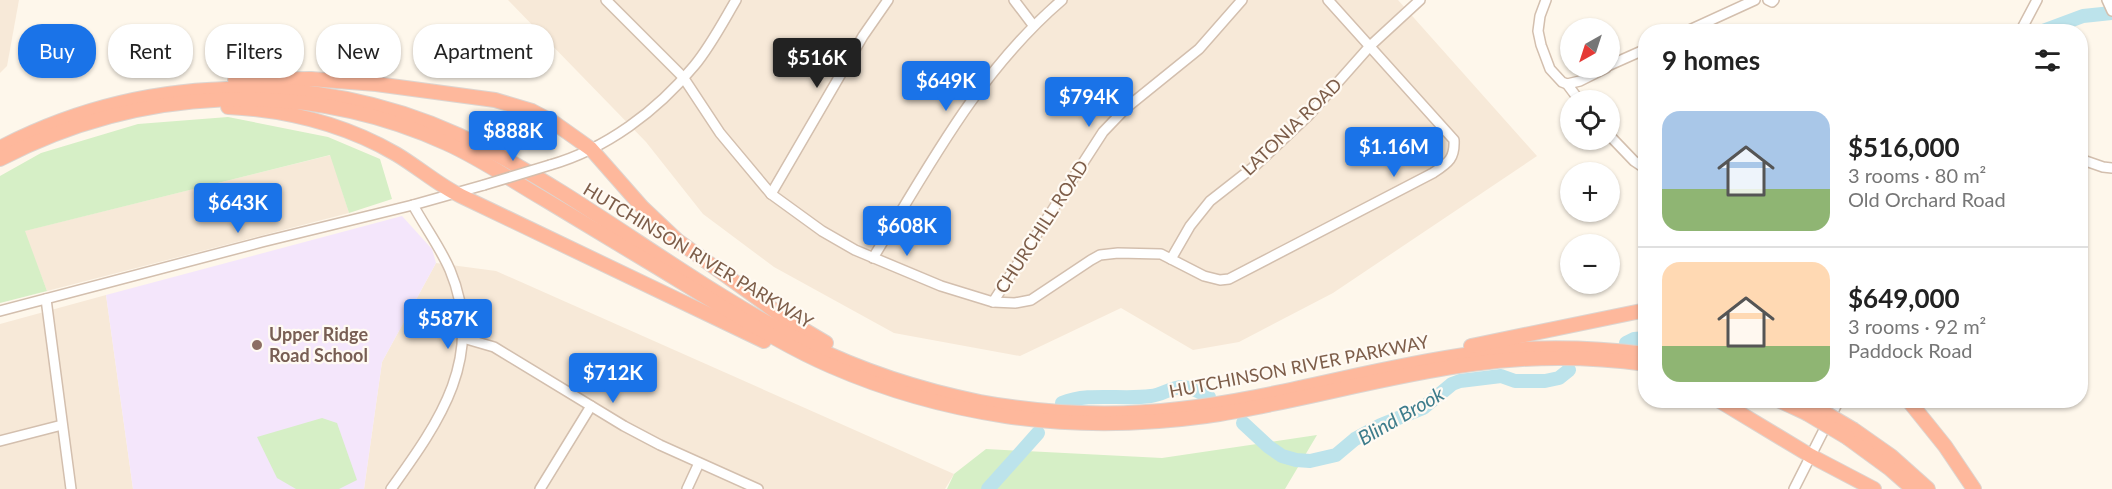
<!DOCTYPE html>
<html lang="en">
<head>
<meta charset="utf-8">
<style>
	:root { --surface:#fff; --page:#f6f6f6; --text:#222; --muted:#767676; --line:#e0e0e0; --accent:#1a73e8 }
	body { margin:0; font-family:Lato,sans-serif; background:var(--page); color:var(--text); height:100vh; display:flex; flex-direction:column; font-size:22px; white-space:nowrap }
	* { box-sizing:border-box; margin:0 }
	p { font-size:20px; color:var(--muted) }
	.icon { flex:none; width:33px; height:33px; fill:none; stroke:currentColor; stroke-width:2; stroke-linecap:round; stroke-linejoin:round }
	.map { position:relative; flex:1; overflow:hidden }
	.sheet { position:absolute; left:1638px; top:24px; width:450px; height:384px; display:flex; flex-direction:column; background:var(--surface); border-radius:24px; box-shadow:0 2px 4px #0004 }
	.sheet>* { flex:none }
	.guide { position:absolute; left:18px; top:24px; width:570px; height:54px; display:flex; gap:12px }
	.needle { width:39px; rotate:219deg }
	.buttons { position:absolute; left:1560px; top:18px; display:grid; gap:12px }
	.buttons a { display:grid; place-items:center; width:60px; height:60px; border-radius:50%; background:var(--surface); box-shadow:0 2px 4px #0004; font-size:30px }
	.price { position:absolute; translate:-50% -51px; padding:0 14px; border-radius:6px; background:var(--accent); color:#fff; font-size:20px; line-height:39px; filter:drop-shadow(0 2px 3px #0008) }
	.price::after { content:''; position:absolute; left:50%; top:36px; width:18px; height:14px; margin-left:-9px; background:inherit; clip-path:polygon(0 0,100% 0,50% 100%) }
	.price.current { background:#222; color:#fff }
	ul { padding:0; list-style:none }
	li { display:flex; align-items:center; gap:18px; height:150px; padding:0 24px }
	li+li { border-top:2px solid var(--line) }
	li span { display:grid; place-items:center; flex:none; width:168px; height:120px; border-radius:18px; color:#555 }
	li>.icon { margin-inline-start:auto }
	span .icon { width:72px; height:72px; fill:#fffc; stroke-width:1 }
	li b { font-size:26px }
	h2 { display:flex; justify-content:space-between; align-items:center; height:72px; padding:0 24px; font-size:26px }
	.chip { padding:0 21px; border-radius:24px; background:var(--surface); box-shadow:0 2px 4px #0004; font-size:21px; line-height:54px }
	.chip.current { background:var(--accent); color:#fff }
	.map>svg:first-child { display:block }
	.residential { fill:#f7e9d8 }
	.education { fill:#f4e6fb }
	.green { fill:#d6efc6 }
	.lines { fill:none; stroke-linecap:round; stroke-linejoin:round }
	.river { stroke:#bce3eb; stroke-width:14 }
	.minor-casing { stroke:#d3bfae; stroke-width:12 }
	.highway-casing { stroke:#ddd5d0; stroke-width:16 }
	.minor { stroke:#fff; stroke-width:9 }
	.highway { stroke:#feb89c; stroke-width:14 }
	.minor-bridge-casing { stroke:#d3bfae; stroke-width:12; stroke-linecap:butt }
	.highway-bridge-casing { stroke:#ddd5d0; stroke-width:16; stroke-linecap:butt }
	.minor-bridge { stroke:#fff; stroke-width:9 }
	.highway-bridge { stroke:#feb89c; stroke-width:14 }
	.education-dot { fill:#8d6e63; stroke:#fffaf3; stroke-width:2 }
	.labels { text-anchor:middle; stroke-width:4.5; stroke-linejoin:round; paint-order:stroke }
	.street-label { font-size:18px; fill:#7d5d49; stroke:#fffaf3 }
	.education-label { font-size:18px; font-weight:bold; fill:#785e54; stroke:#fffaf3; text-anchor:start }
	.water-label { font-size:20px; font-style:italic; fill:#3d7c8b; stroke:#fffaf3 }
</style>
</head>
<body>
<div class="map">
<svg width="2112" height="489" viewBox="0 0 2112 489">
	<rect width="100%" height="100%" fill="#fef7eb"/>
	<g class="residential">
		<polygon points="0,0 19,0 7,66 0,73"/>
		<polygon points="508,0 1398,0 1537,156 1333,293 1239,342 1193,350 1121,308 1020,356 894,333 774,267 703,214 646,142"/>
		<polygon points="331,155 349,213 47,291 24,231"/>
		<polygon points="436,263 496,271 954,474 945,489 364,489 382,362"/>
		<polygon points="106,295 133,489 0,489 0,324"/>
	</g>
	<polygon class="education" points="402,216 432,249 436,263 382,362 364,489 133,489 106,295"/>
	<g class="green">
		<polygon points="228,117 328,137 380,159 392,199 349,213 330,155 25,231 47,291 0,303 0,176 41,153 138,124"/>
		<polygon points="322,418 337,423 357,480 339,489 296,489 277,478 257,437"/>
		<polygon points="1317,435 1285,489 947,489 954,474 986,449 1162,458"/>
	</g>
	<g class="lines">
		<g class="river">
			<polyline points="2040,32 2083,16 2112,13"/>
			<polyline points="1626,343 1634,339 1646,338"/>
			<path d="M1062,403C1089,392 1121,400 1151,396C1162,395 1171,387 1183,387C1193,388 1200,392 1209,397"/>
			<polyline points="1243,423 1269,447 1282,456 1296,460 1310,461 1336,455 1355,439 1381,425 1423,408 1452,384 1460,381 1501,376 1515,381 1545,381 1559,378 1569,370"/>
			<polyline points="988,489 1038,433"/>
		</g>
		<defs>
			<g id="minor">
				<path d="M606,0L683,77L720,133L771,194L822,231L855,250L941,286L993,302L1015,303L1031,300L1091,260L1100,255L1118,253L1161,254L1204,276L1220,280L1229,279L1433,173C1448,163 1455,159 1454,140L1328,0"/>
				<polyline points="1014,0 1033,25"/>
				<polyline points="1546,0 1540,16 1538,31 1541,45 1550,69 1562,82 1567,84 1579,100"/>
				<polyline points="1768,0 1772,2 1774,0"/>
				<polyline points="2107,0 2112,11"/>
				<polyline points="1685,32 1755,0"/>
				<polyline points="2020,32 2037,0"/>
				<polyline points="1610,65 1646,49"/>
				<polyline points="1567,84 1580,81 1606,68"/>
				<polyline points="1610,136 1634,161 1646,169"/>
				<polyline points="2080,159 2103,167 2112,168"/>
				<path d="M550,165C606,149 657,111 694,66C710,47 723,22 736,0"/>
				<polyline points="771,194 863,36 888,0"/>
				<path d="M873,258C929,166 979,71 1062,0"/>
				<polyline points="1171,259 1190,226 1210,201 1256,165 1308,116 1370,46 1420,0"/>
				<polyline points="46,299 71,489"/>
				<polyline points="993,302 1103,132 1126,108 1199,49 1242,0"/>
				<polyline points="0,311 262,242 413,205 484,185"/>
				<polyline points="463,338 494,347 624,426 660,445 758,489"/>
				<polyline points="0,441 62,425"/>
				<path d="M391,489C440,421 486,356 450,270C440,247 425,227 413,205"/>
				<polyline points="540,489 591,406"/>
				<polyline points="687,489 699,463"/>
				<polyline points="1794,489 1839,400"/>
			</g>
			<g id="highway">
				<polyline points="235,80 311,79 376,84 495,100 532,111 553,122 591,149 642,207 678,241 789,321 826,343"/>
				<path d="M228,107C287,110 344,124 396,154C418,167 438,185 461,196C562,245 663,293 764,341"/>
				<path d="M0,148C152,69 335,69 487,149C597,207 695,288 807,344C862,371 920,390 980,402C1046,414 1114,417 1180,409C1278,398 1374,367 1472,354C1529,346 1588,347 1646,354"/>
				<path d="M0,159C139,87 302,78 446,143C480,158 511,180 544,199C597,231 649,262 701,294C743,319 785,346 831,366C886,390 946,407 1006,416C1073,426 1140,425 1206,416C1295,403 1382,376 1472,364C1529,356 1588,356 1646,364"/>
				<polyline points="1471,346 1646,310"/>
				<polyline points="1718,400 1811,456 1874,489"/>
				<polyline points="1778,400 1806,413"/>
				<polyline points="1908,400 1945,446 1974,489"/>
				<polyline points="1854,430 1891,456 1928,489"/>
				<polyline points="1848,438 1889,468 1913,489"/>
			</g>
		</defs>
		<use href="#minor" class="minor-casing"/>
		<use href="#highway" class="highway-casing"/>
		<use href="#minor" class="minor"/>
		<use href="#highway" class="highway"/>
		<defs>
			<polyline id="minor-bridge" points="484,185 550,165"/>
			<g id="highway-bridge">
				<polyline points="1810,404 1854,430"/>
				<polyline points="1806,413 1848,438"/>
			</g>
		</defs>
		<use href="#minor-bridge" class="minor-bridge-casing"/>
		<use href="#highway-bridge" class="highway-bridge-casing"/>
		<use href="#minor-bridge" class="minor-bridge"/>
		<use href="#highway-bridge" class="highway-bridge"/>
	</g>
	<circle class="education-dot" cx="257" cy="345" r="6"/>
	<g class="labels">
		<g class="street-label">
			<text transform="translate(1292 127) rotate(-44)" y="6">LATONIA ROAD</text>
			<text transform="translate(1042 227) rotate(-57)" y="6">CHURCHILL ROAD</text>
			<text transform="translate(698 256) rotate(31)" y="6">HUTCHINSON RIVER PARKWAY</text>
			<text transform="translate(1299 367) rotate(-11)" y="6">HUTCHINSON RIVER PARKWAY</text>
		</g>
		<g class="education-label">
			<text x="269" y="341">Upper Ridge<tspan x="269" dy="21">Road School</tspan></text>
		</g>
		<g class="water-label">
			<text transform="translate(1401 416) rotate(-30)" y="7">Blind Brook</text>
		</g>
	</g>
</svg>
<div class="buttons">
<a><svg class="needle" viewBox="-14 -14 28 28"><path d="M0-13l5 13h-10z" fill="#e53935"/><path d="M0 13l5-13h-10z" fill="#767676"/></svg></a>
<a><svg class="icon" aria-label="locate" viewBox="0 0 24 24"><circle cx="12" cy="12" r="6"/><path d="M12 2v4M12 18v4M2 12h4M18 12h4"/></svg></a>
<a>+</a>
<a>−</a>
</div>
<b class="price current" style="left:817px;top:89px">$516K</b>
<b class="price" style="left:946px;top:112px">$649K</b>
<b class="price" style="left:1089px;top:128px">$794K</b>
<b class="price" style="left:513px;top:162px">$888K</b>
<b class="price" style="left:1394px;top:178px">$1.16M</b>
<b class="price" style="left:238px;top:234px">$643K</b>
<b class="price" style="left:907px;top:257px">$608K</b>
<b class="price" style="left:448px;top:350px">$587K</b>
<b class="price" style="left:613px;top:404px">$712K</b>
<div class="guide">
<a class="chip current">Buy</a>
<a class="chip">Rent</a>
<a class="chip">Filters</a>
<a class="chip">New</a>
<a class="chip">Apartment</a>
</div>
<section class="sheet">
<h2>9 homes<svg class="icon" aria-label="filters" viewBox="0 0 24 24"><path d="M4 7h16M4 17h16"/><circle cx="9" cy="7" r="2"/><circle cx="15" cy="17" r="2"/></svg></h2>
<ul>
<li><span style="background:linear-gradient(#a9c7e8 65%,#8fb573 0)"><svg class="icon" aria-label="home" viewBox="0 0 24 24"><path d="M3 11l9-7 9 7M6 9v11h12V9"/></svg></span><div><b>$516,000</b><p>3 rooms · 80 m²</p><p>Old Orchard Road</p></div></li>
<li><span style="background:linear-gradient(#ffd9b3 70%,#8fb573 0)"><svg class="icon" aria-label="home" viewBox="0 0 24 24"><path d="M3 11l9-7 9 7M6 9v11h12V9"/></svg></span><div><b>$649,000</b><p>3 rooms · 92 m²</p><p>Paddock Road</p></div></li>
</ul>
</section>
</div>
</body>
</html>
